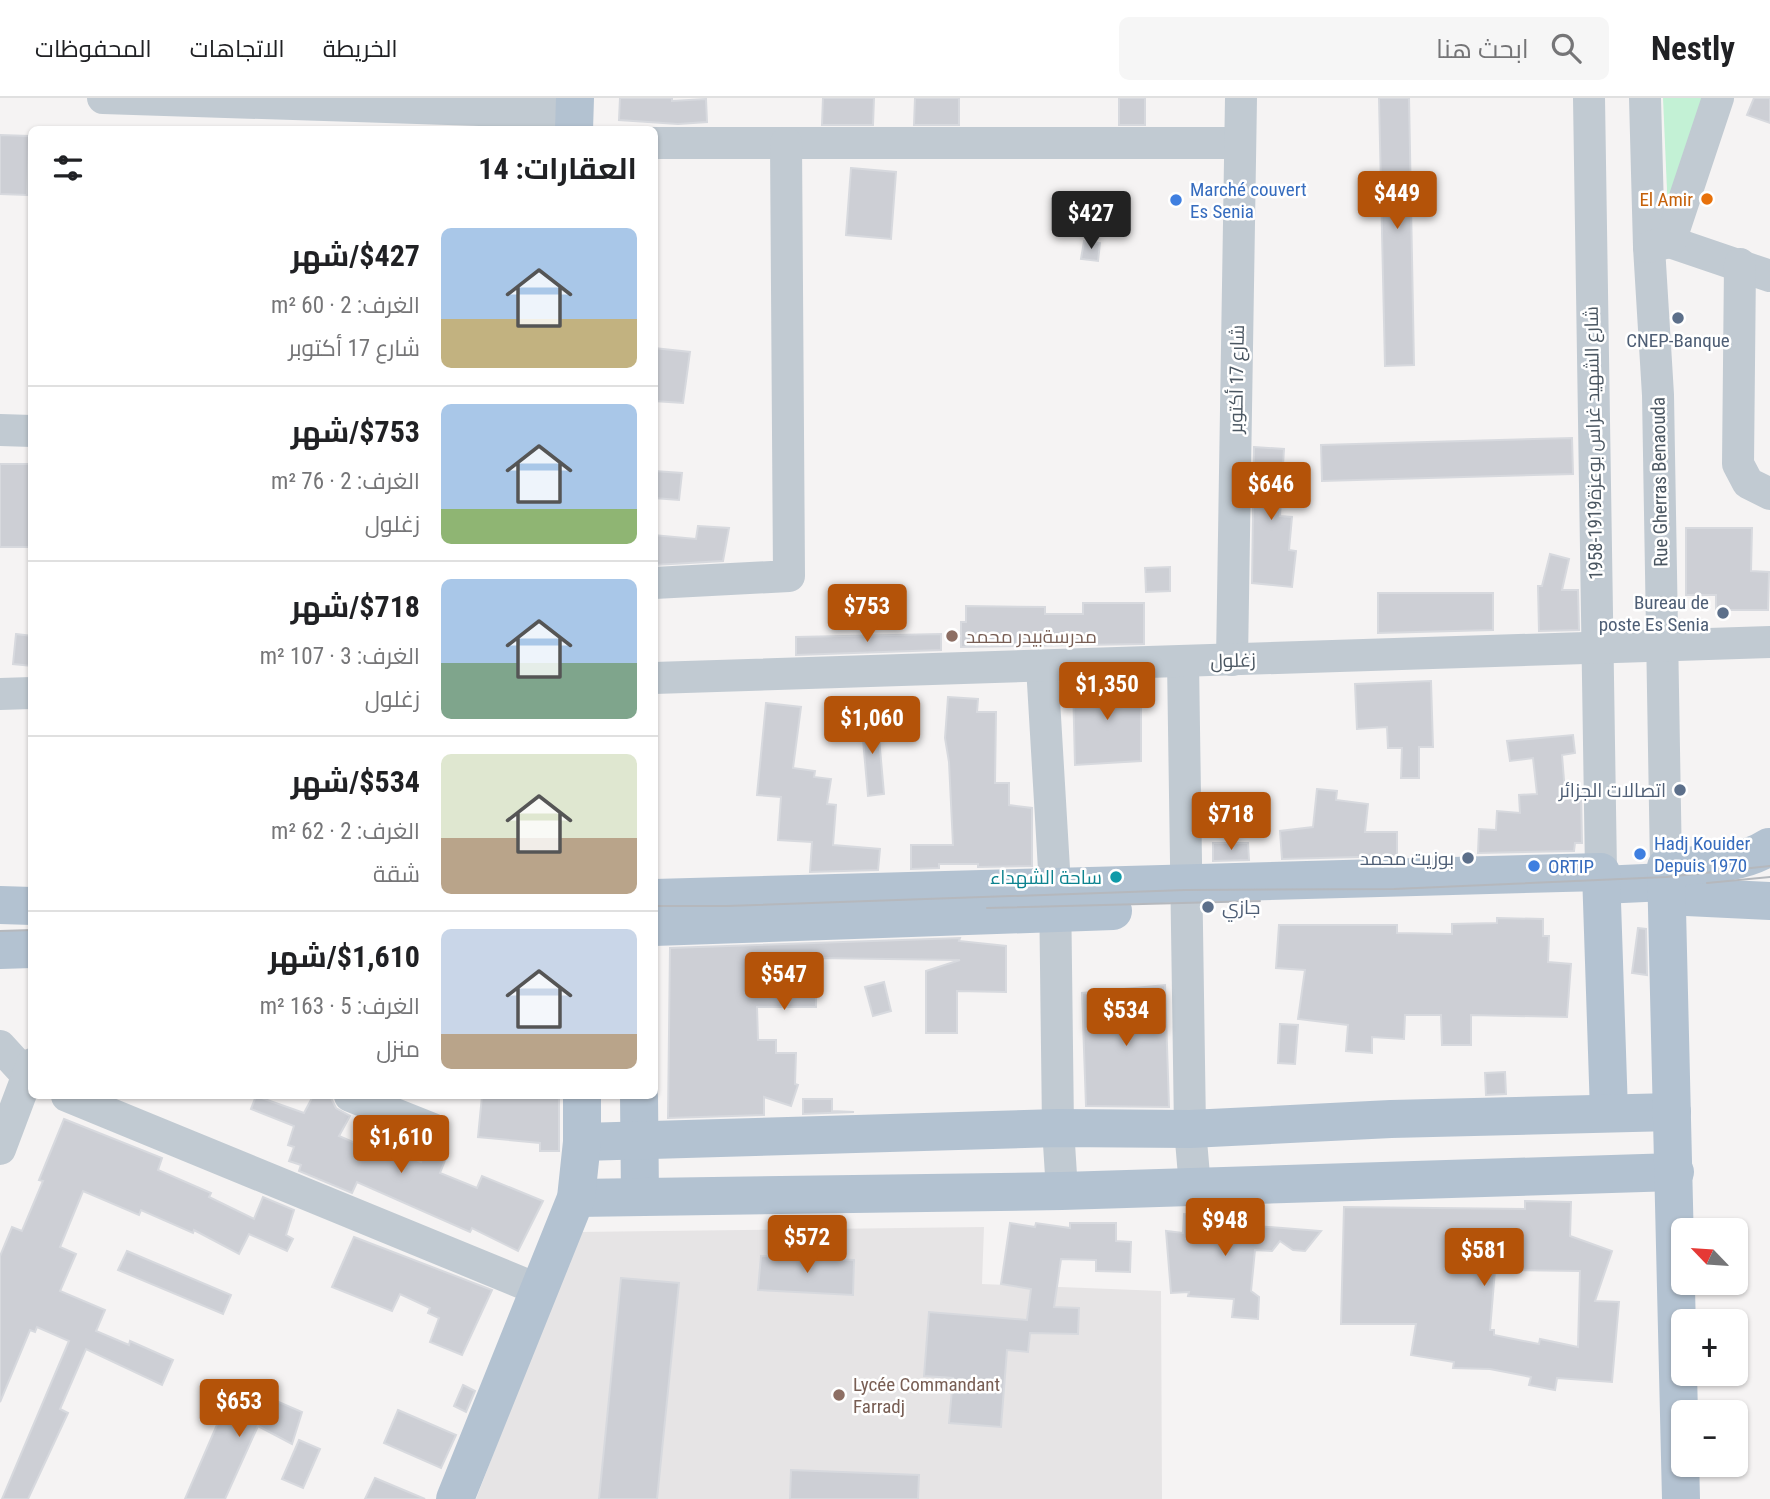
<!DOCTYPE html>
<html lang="ar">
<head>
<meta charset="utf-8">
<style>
	:root { --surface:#fff; --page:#f6f6f6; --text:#202124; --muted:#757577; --line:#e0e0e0; --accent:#b45309 }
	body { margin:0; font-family:"Roboto Condensed",Cairo,sans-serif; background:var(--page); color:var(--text); direction:rtl; height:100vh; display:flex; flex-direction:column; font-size:26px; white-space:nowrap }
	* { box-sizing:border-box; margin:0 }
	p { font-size:23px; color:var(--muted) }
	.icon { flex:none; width:38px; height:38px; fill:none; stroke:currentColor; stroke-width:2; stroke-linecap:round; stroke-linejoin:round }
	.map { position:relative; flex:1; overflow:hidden; direction:ltr }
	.sheet { position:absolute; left:28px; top:28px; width:630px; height:973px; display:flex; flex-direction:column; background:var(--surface); border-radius:10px; box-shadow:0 2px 5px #0004; direction:rtl }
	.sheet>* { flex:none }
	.needle { width:46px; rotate:295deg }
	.buttons { position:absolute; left:1671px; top:1120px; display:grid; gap:14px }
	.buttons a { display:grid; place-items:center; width:77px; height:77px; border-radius:10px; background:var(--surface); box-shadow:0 2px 5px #0004; font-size:35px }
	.price { position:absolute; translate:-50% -60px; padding:0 16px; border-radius:7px; background:var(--accent); color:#fff; font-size:23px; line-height:46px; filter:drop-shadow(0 2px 4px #0008) }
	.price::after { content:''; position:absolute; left:50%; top:42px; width:21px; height:16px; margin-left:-10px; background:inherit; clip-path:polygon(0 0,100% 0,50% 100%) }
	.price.selected { background:#222; color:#fff }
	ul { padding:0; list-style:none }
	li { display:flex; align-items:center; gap:21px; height:175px; padding:0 21px }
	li+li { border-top:2px solid var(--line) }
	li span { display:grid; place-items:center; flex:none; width:196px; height:140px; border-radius:10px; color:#555 }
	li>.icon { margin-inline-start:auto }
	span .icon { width:84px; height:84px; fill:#fffc; stroke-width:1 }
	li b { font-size:30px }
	h2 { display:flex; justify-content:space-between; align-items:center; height:84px; padding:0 21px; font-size:30px }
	header { display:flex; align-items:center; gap:42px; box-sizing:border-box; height:98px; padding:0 35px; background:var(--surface); border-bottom:2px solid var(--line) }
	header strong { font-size:33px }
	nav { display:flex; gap:38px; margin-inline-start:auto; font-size:24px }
	.search { width:490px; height:63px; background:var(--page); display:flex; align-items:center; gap:18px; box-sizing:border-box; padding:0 24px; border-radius:10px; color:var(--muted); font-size:26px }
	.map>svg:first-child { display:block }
	.education { fill:#e6e4e5 }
	.green { fill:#c3f1d5 }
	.building { fill:#cdcfd5; stroke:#d7d9de; stroke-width:2; fill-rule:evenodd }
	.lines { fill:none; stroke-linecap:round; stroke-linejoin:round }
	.minor { stroke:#c1cad2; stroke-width:32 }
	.major { stroke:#b3c2d1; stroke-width:38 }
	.tram { stroke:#b5b8bd; stroke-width:2 }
	.food-dot { fill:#e8710a; stroke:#fff; stroke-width:2.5 }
	.shop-dot { fill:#3f7fe0; stroke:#fff; stroke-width:2.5 }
	.service-dot { fill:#5c6f8a; stroke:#fff; stroke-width:2.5 }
	.education-dot { fill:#8d6e63; stroke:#fff; stroke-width:2.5 }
	.culture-dot { fill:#0f9aa8; stroke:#fff; stroke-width:2.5 }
	.labels { text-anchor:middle; stroke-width:5; stroke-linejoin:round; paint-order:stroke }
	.shop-label { font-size:19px; fill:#366cbe; stroke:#fff; text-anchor:start }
	.food-label { font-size:19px; fill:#c56008; stroke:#fff; text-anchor:end }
	.service-label { font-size:19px; fill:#4e5e75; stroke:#fff; text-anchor:end }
	.street-label { font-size:19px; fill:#4a5661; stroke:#fff }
	.education-label { font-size:19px; fill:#785e54; stroke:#fff; text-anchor:start }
	.culture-label { font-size:19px; fill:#0d838f; stroke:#fff; text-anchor:end }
</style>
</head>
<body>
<header>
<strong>Nestly</strong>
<div class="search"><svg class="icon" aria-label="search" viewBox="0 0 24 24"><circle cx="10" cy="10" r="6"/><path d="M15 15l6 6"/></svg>ابحث هنا</div>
<nav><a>الخريطة</a><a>الاتجاهات</a><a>المحفوظات</a></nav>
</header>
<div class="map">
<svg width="1770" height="1401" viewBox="0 0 1770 1401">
	<rect width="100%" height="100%" fill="#f5f3f3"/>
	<polygon class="education" points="984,1129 982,1186 1161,1193 1162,1401 476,1401 578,1134"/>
	<polygon class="green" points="1663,0 1707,0 1668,115"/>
	<g class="building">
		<polygon points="620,0 672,0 672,3 706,1 707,24 678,26 619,22"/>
		<polygon points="823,0 874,0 873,27 822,27"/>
		<polygon points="915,0 959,0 959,27 914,27"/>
		<rect x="1119" y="0" width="26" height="27"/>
		<polygon points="1379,0 1409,0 1414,267 1385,268"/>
		<polygon points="1754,0 1770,0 1770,25 1747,17"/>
		<polygon points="0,37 29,38 27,97 0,96"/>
		<polygon points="851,70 896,74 891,141 846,137"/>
		<polygon points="1084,143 1100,145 1098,163 1081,161"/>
		<polygon points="654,250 690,254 683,305 654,303"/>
		<polygon points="1572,340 1573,376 1322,383 1321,347"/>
		<polygon points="1254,349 1284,351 1280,418 1292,419 1289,452 1296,453 1292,489 1252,485"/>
		<polygon points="0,366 32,366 31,449 0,449"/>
		<polygon points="654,373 682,375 679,402 654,400"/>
		<polygon points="698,428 729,430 723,463 654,467 654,437 696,441"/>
		<polygon points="1686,430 1752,430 1751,473 1769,474 1768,512 1716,512 1716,497 1686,497"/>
		<polygon points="1550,456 1569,461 1562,492 1578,492 1579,532 1539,533 1538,488 1542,488"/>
		<polygon points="1170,469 1170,493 1146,494 1145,470"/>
		<polygon points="1378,495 1493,495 1493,532 1378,535"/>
		<polygon points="1083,505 1144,505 1144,546 961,549 961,524 966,524 966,508 1045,509 1045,516 1083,516"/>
		<polygon points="16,536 32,538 32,568 13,566"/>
		<polygon points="941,536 941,552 796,557 796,539"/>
		<polygon points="1141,583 1141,663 1075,667 1073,585"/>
		<polygon points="1431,583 1433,649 1419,649 1419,680 1401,680 1402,650 1388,650 1387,629 1357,631 1355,586"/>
		<polygon points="948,599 978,601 977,614 996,614 995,685 1009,685 1009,707 1032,710 1032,768 978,769 978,766 939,766 939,770 911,771 911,747 953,747 949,664 945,640"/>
		<polygon points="766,605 801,609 793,670 815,673 814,679 831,681 827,706 836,707 833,747 880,751 878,772 810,774 812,744 778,742 781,699 757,697"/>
		<polygon points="877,617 884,696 868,698 861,619"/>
		<polygon points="1573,637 1575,655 1562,657 1565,695 1581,694 1582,745 1575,745 1574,753 1478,755 1479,731 1496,732 1497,713 1520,715 1519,697 1537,696 1533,660 1510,663 1507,643"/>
		<polygon points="1317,691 1337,693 1336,702 1368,706 1365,734 1397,734 1397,758 1282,761 1280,733 1313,729"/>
		<polygon points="1213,745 1248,745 1249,762 1213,763"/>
		<polygon points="1497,820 1543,821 1543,838 1549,838 1548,864 1571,866 1567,919 1471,917 1471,947 1442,947 1441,917 1405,917 1404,941 1372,939 1372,955 1346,953 1348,927 1298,921 1305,872 1276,870 1279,827 1397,827 1397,835 1452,836 1452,826 1497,825"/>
		<polygon points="1638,830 1646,831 1647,877 1632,875"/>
		<polygon points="960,840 959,843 1006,848 1006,894 957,893 957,935 926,935 926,873 960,862 816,860 816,909 757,909 758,942 776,942 776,955 796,955 795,986 798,987 791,1008 764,999 764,1017 668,1020 670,850"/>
		<polygon points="884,884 891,913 873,918 865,889"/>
		<polygon points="1165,887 1169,1009 1086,1008 1082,895"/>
		<polygon points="1280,926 1298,927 1295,966 1278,965"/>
		<polygon points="1505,974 1506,996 1486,997 1485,975"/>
		<polygon points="256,998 304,1015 313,998 330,998 336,1010 350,1018 339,1038 385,1058 389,1050 421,1064 426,1054 446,1060 440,1075 477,1090 482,1078 543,1103 518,1153 472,1130 470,1134 357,1084 352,1095 299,1073 301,1067 289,1063 294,1049 288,1047 294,1028 251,1011"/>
		<polygon points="482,998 559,998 559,1053 540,1053 540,1045 478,1039"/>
		<polygon points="803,1001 832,1001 832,1013 854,1014 803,1016"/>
		<polygon points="64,1021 162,1060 158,1072 211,1095 209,1099 254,1121 263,1099 294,1112 286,1137 293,1141 287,1153 249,1136 239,1156 194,1132 193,1135 141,1112 139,1117 83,1093 60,1149 76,1156 60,1193 105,1212 96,1233 129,1247 130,1243 173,1262 162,1287 86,1251 60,1311 68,1315 28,1401 2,1401 69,1243 37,1229 35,1234 30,1232 0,1304 0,1158 12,1129 22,1133 43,1083 39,1082"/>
		<path d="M1525,1103L1571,1104L1570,1138L1612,1153L1595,1203L1619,1204L1612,1284L1557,1280L1555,1292L1529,1287L1531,1279L1490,1271L1453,1270L1454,1264L1411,1257L1416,1226H1341L1344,1109L1525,1111ZM1495,1172L1580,1173L1578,1249L1540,1241L1539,1246L1494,1237V1232H1490Z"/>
		<polygon points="1184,1116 1244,1121 1243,1127 1321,1133 1305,1153 1293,1152 1280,1143 1272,1153 1255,1152 1251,1193 1259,1199 1258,1221 1232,1219 1234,1201 1188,1198 1189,1194 1171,1195 1166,1133 1183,1135"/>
		<polygon points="1010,1125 1035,1129 1036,1125 1070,1130 1070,1125 1116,1125 1116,1143 1131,1144 1130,1174 1096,1173 1096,1162 1061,1161 1054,1209 1079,1210 1078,1236 1030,1235 1028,1254 1007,1252 1001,1329 949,1325 953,1280 924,1278 929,1214 1027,1222 1031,1191 1001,1186"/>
		<polygon points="354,1139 492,1192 462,1257 430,1244 439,1220 428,1215 430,1210 400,1196 392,1213 332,1189"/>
		<polygon points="127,1153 231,1197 223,1216 118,1172"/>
		<polygon points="761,1158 854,1162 853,1197 758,1192"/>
		<polygon points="621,1180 679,1185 657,1401 599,1401"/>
		<polygon points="235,1285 302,1314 292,1346 258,1328 225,1401 185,1401"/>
		<polygon points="463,1287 475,1293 466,1314 454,1308"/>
		<polygon points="398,1312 456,1337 441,1370 384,1345"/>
		<polygon points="299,1342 320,1351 303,1390 282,1381"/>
		<polygon points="791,1372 919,1377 918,1401 790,1401"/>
		<polygon points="375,1380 425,1401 365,1401"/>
	</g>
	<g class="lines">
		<g class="minor">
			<polyline points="103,0 574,15"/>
			<polyline points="1589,0 1601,774"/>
			<polyline points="1645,0 1649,149 1658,297 1666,769"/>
			<polyline points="654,45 1240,45"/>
			<polyline points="1670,144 1770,178"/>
			<polyline points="1649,149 1670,144 1718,0"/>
			<polyline points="1740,166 1738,366 1748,385 1770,396"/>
			<polyline points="0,332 32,333"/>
			<polyline points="654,485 789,478 786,45"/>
			<polyline points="1232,562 1241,0"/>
			<polyline points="1183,563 1190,1031 1195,1089"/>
			<polyline points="1042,568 1055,788 1058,1030 1062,1093"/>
			<polyline points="654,580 1770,544"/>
			<polyline points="0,596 32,595"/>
			<polyline points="0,948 32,983"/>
			<polyline points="67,998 537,1191"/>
			<polyline points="350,998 433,1031"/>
			<polyline points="0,1051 32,966"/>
		</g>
		<g class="major">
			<polyline points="574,32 575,0"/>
			<polyline points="1601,787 1666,784"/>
			<polyline points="1666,798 1770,803"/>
			<polyline points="654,800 1601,774 1609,1014"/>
			<polyline points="0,807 32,808"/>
			<polyline points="654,829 1113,813"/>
			<polyline points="0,852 32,851"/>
			<polyline points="639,998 640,1099"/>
			<polyline points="582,1044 1058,1030 1190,1031 1391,1021 1672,1014"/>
			<polyline points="576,1100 1062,1093 1675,1074"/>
			<polyline points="455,1401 576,1100 582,1044 582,998"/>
			<path d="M1681,1401L1666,769C1700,766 1740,768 1769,749"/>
		</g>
		<g class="tram">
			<polyline points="1707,785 1770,779"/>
			<polyline points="654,808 727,808 1185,792 1394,791 1666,779 1770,768"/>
			<polyline points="987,810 1260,803"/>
			<polyline points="0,833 32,832"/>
		</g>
	</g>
	<circle class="food-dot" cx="1707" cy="101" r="7"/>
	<g class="shop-dot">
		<circle cx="1176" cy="102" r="7"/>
		<circle cx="1640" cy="756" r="7"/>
		<circle cx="1534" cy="768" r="7"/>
	</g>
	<g class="service-dot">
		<circle cx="1678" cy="220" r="7"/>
		<circle cx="1723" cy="515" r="7"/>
		<circle cx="1680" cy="692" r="7"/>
		<circle cx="1468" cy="760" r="7"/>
		<circle cx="1208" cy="809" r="7"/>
	</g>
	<g class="education-dot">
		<circle cx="952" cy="538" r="7"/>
		<circle cx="839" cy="1297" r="7"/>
	</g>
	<circle class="culture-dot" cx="1116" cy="779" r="7"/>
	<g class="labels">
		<g class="shop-label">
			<text x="1190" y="98">Marché couvert<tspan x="1190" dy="22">Es Senia</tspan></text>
			<text x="1654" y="752">Hadj Kouider<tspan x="1654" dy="22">Depuis 1970</tspan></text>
			<text x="1548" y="775">ORTIP</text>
		</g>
		<g class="food-label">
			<text x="1693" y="108">El Amir</text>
		</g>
		<g class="service-label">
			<text x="1678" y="249" text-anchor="middle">CNEP-Banque</text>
			<text x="1709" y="511">Bureau de<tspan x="1709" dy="22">poste Es Senia</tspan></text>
			<text x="1666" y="699">اتصالات الجزائر</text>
			<text x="1454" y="767">بوزيت محمد</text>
			<text x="1222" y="816" text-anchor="start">جازي</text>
		</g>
		<g class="street-label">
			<text transform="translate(1236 281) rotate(-89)" y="7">شارع 17 أكتوبر</text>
			<text transform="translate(1593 345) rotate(-91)" y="7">شارع الشهيد غراس بوعزة1919-1958</text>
			<text transform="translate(1659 384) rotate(-91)" y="7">Rue Gherras Benaouda</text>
			<text transform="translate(1233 562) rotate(-2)" y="7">زغلول</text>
		</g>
		<g class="education-label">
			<text x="966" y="545">مدرسةبيدر محمد</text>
			<text x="853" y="1293">Lycée Commandant<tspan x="853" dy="22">Farradj</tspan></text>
		</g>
		<g class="culture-label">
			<text x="1102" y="786">ساحة الشهداء</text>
		</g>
	</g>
</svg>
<div class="buttons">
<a><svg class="needle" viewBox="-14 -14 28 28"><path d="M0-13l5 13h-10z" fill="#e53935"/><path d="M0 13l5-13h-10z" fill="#757577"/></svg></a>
<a>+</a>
<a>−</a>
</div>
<b class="price" style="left:1397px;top:133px">$449</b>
<b class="price selected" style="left:1091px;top:153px">$427</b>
<b class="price" style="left:1271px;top:424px">$646</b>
<b class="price" style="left:867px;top:546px">$753</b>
<b class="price" style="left:1107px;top:624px">$1,350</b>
<b class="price" style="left:872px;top:658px">$1,060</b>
<b class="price" style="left:1231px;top:754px">$718</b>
<b class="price" style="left:784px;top:914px">$547</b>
<b class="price" style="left:1126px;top:950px">$534</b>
<b class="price" style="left:401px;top:1077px">$1,610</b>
<b class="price" style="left:1225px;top:1160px">$948</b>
<b class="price" style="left:807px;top:1177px">$572</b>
<b class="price" style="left:1484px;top:1190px">$581</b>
<b class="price" style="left:239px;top:1341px">$653</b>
<section class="sheet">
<h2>العقارات: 14<svg class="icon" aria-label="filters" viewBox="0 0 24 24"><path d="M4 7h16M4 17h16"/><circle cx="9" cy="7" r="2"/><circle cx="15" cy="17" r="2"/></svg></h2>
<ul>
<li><span style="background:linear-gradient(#a9c7e8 65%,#c2b280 0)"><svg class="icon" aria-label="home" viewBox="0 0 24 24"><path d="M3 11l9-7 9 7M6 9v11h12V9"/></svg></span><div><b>$427/شهر</b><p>الغرف: 2 · 60 m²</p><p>شارع 17 أكتوبر</p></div></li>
<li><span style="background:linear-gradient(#a9c7e8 75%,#8fb573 0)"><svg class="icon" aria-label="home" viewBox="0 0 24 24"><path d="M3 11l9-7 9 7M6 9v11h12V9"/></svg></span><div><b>$753/شهر</b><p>الغرف: 2 · 76 m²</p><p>زغلول</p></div></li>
<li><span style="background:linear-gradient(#a9c7e8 60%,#7fa58c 0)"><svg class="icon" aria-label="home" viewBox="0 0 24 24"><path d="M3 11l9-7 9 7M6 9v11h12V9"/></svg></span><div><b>$718/شهر</b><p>الغرف: 3 · 107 m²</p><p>زغلول</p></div></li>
<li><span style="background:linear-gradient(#dfe7d0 60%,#b9a48a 0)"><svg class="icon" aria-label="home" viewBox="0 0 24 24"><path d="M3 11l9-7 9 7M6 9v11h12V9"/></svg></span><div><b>$534/شهر</b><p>الغرف: 2 · 62 m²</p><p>شقة</p></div></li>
<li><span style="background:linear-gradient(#c9d6e8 75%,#b9a48a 0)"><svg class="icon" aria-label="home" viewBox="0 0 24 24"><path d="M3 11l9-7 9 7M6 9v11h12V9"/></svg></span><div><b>$1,610/شهر</b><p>الغرف: 5 · 163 m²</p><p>منزل</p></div></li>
</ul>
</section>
</div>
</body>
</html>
